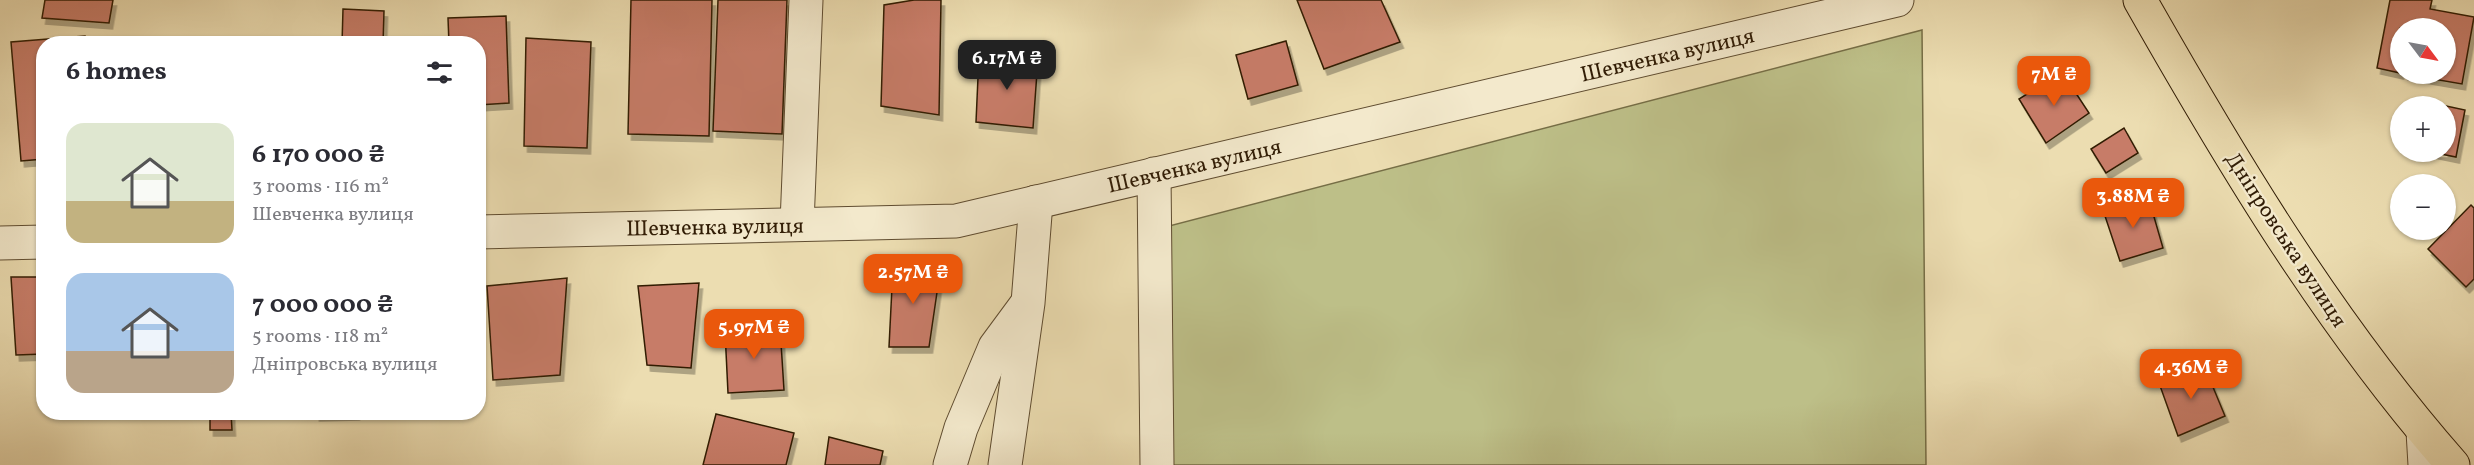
<!DOCTYPE html>
<html lang="en">
<head>
<meta charset="utf-8">
<style>
	:root { --surface:#fff; --page:#f2f2f3; --text:#2b2b33; --muted:#7c7c81; --accent:#ea580c }
	body { margin:0; font-family:Vollkorn,serif; background:var(--page); color:var(--text); height:100vh; display:flex; flex-direction:column; font-size:22px; white-space:nowrap }
	* { box-sizing:border-box; margin:0 }
	p { font-size:20px; color:var(--muted) }
	.icon { flex:none; width:33px; height:33px; fill:none; stroke:currentColor; stroke-width:2; stroke-linecap:round; stroke-linejoin:round }
	.map { position:relative; flex:1; overflow:hidden }
	.side { position:absolute; left:36px; top:36px; width:450px; height:384px; display:flex; flex-direction:column; background:var(--surface); border-radius:24px; box-shadow:0 2px 4px #0004 }
	.side>* { flex:none }
	.needle { width:39px; rotate:122deg }
	.tools { position:absolute; left:2390px; top:18px; display:grid; gap:12px }
	.tools a { display:grid; place-items:center; width:66px; height:66px; border-radius:50%; background:var(--surface); box-shadow:0 2px 4px #0004; font-size:30px }
	.price { position:absolute; translate:-50% -51px; padding:0 14px; border-radius:12px; background:var(--accent); color:#fff; font-size:20px; line-height:39px; filter:drop-shadow(0 2px 3px #0008) }
	.price::after { content:''; position:absolute; left:50%; top:36px; width:18px; height:14px; margin-left:-9px; background:inherit; clip-path:polygon(0 0,100% 0,50% 100%) }
	.price.active { background:#222; color:#fff }
	ul { padding:0; list-style:none }
	li { display:flex; align-items:center; gap:18px; height:150px; padding:0 30px }
	li span { display:grid; place-items:center; flex:none; width:168px; height:120px; border-radius:18px; color:#555 }
	li>.icon { margin-inline-start:auto }
	span .icon { width:72px; height:72px; fill:#fffc; stroke-width:1 }
	li b { font-size:26px }
	h2 { display:flex; justify-content:space-between; align-items:center; height:72px; padding:0 30px; font-size:26px }
	.map>svg:first-child { display:block }
	.green { fill:#bdbf88; stroke:#766e46; stroke-width:1.5 }
	.building { fill:#c77b67; stroke:#301c05; stroke-width:1.5; filter:url(#shadow) }
	.lines { fill:none; stroke-linecap:round; stroke-linejoin:round }
	.street-casing { stroke:#5f4c30; stroke-width:35 }
	.highway-casing { stroke:#301c05; stroke-width:35 }
	.street { stroke:#f3e9cc; stroke-width:33 }
	.highway { stroke:#ecddb1; stroke-width:33 }
	.labels { text-anchor:middle; stroke-width:4.5; stroke-linejoin:round; paint-order:stroke }
	.street-label { font-size:22px; fill:#301c05; stroke:#f3e9cc }
</style>
</head>
<body>
<div class="map">
<svg width="2474" height="465" viewBox="0 0 2474 465">
	<defs>
		<filter id="shadow"><feDropShadow dx="3.5" dy="6" stdDeviation="0" flood-color="#0004"/></filter>
	</defs>
	<rect width="100%" height="100%" fill="#ecddb1"/>
	<filter id="stains"><feTurbulence type="fractalNoise" baseFrequency=".00333" numOctaves="4"/><feColorMatrix values="0 0 0 0 .2 0 0 0 0 .09 0 0 0 0 .02 0 0 0 .5 -.17"/></filter>
	<radialGradient id="worn" r=".72"><stop offset=".6" stop-color="#630" stop-opacity="0"/><stop offset="1" stop-color="#630" stop-opacity=".3"/></radialGradient>
	<polygon class="green" points="1922,30 1926,465 1171,465 1169,226"/>
	<g class="building">
		<polygon points="45,0 113,0 109,23 42,18"/>
		<polygon points="631,0 712,0 709,136 628,134"/>
		<polygon points="718,0 787,0 782,134 713,131"/>
		<polygon points="914,0 941,0 939,115 881,106 884,5"/>
		<polygon points="1297,0 1381,0 1400,42 1324,69"/>
		<polygon points="2390,0 2432,0 2430,9 2474,17 2462,84 2404,74 2445,74 2445,28 2400,28 2400,73 2377,68"/>
		<polygon points="343,9 384,11 383,44 342,44"/>
		<polygon points="506,16 509,103 478,105 478,44 449,44 448,18"/>
		<polygon points="85,36 85,44 44,44 44,159 21,161 11,42"/>
		<polygon points="526,38 591,42 587,148 524,146"/>
		<polygon points="1286,41 1298,85 1248,99 1236,55"/>
		<polygon points="979,55 1038,58 1033,128 976,122"/>
		<polygon points="2062,72 2089,113 2046,143 2019,99"/>
		<polygon points="2423,101 2465,110 2456,157 2431,152 2445,152 2445,106 2422,106"/>
		<polygon points="2124,128 2138,153 2106,173 2091,149"/>
		<polygon points="2148,196 2163,248 2120,261 2103,210"/>
		<polygon points="2471,205 2474,208 2474,279 2466,287 2428,249"/>
		<polygon points="941,265 929,347 889,347 893,267"/>
		<polygon points="11,277 44,277 44,354 16,355"/>
		<polygon points="567,278 560,375 493,380 487,286"/>
		<polygon points="699,283 691,368 647,365 638,286"/>
		<polygon points="780,327 784,390 728,393 725,331"/>
		<polygon points="2203,363 2225,416 2178,436 2159,383"/>
		<polygon points="210,412 231,412 232,430 210,430"/>
		<polygon points="316,412 356,412 356,414 316,415"/>
		<polygon points="716,414 794,433 786,465 703,465"/>
		<polygon points="829,437 883,451 880,465 825,465"/>
	</g>
	<g class="lines">
		<defs>
			<g id="street">
				<polyline points="1154,174 1157,465"/>
				<polyline points="797,224 806,0"/>
				<polyline points="478,232 956,221 1897,0"/>
				<polyline points="0,243 44,242"/>
				<polyline points="2423,431 2425,465"/>
				<polyline points="950,465 961,428 995,347 1026,305"/>
				<polyline points="1005,465 1028,303 1036,202"/>
			</g>
			<path id="highway" d="M2140,0C2232,162 2329,324 2453,465"/>
		</defs>
		<use href="#street" class="street-casing"/>
		<use href="#highway" class="highway-casing"/>
		<use href="#street" class="street"/>
		<use href="#highway" class="highway"/>
	</g>
	<g class="labels">
		<g class="street-label">
			<text transform="translate(1667 54) rotate(-13)" y="8">Шевченка вулиця</text>
			<text transform="translate(1194 165) rotate(-13)" y="8">Шевченка вулиця</text>
			<text transform="translate(715 226) rotate(-1)" y="8">Шевченка вулиця</text>
			<text transform="translate(2287 239) rotate(57)" y="8">Дніпровська вулиця</text>
		</g>
	</g>
	<rect width="100%" height="100%" filter="url(#stains)"/>
	<rect width="100%" height="100%" fill="url(#worn)"/>
</svg>
<div class="tools">
<a><svg class="needle" viewBox="-14 -14 28 28"><path d="M0-13l5 13h-10z" fill="#e53935"/><path d="M0 13l5-13h-10z" fill="#7c7c81"/></svg></a>
<a>+</a>
<a>−</a>
</div>
<b class="price active" style="left:1007px;top:91px">6.17M ₴</b>
<b class="price" style="left:2054px;top:107px">7M ₴</b>
<b class="price" style="left:2133px;top:229px">3.88M ₴</b>
<b class="price" style="left:913px;top:305px">2.57M ₴</b>
<b class="price" style="left:754px;top:360px">5.97M ₴</b>
<b class="price" style="left:2191px;top:400px">4.36M ₴</b>
<section class="side">
<h2>6 homes<svg class="icon" aria-label="filters" viewBox="0 0 24 24"><path d="M4 7h16M4 17h16"/><circle cx="9" cy="7" r="2"/><circle cx="15" cy="17" r="2"/></svg></h2>
<ul>
<li><span style="background:linear-gradient(#dfe7d0 65%,#c2b280 0)"><svg class="icon" aria-label="home" viewBox="0 0 24 24"><path d="M3 11l9-7 9 7M6 9v11h12V9"/></svg></span><div><b>6 170 000 ₴</b><p>3 rooms · 116 m²</p><p>Шевченка вулиця</p></div></li>
<li><span style="background:linear-gradient(#a9c7e8 65%,#b9a48a 0)"><svg class="icon" aria-label="home" viewBox="0 0 24 24"><path d="M3 11l9-7 9 7M6 9v11h12V9"/></svg></span><div><b>7 000 000 ₴</b><p>5 rooms · 118 m²</p><p>Дніпровська вулиця</p></div></li>
</ul>
</section>
</div>
</body>
</html>
